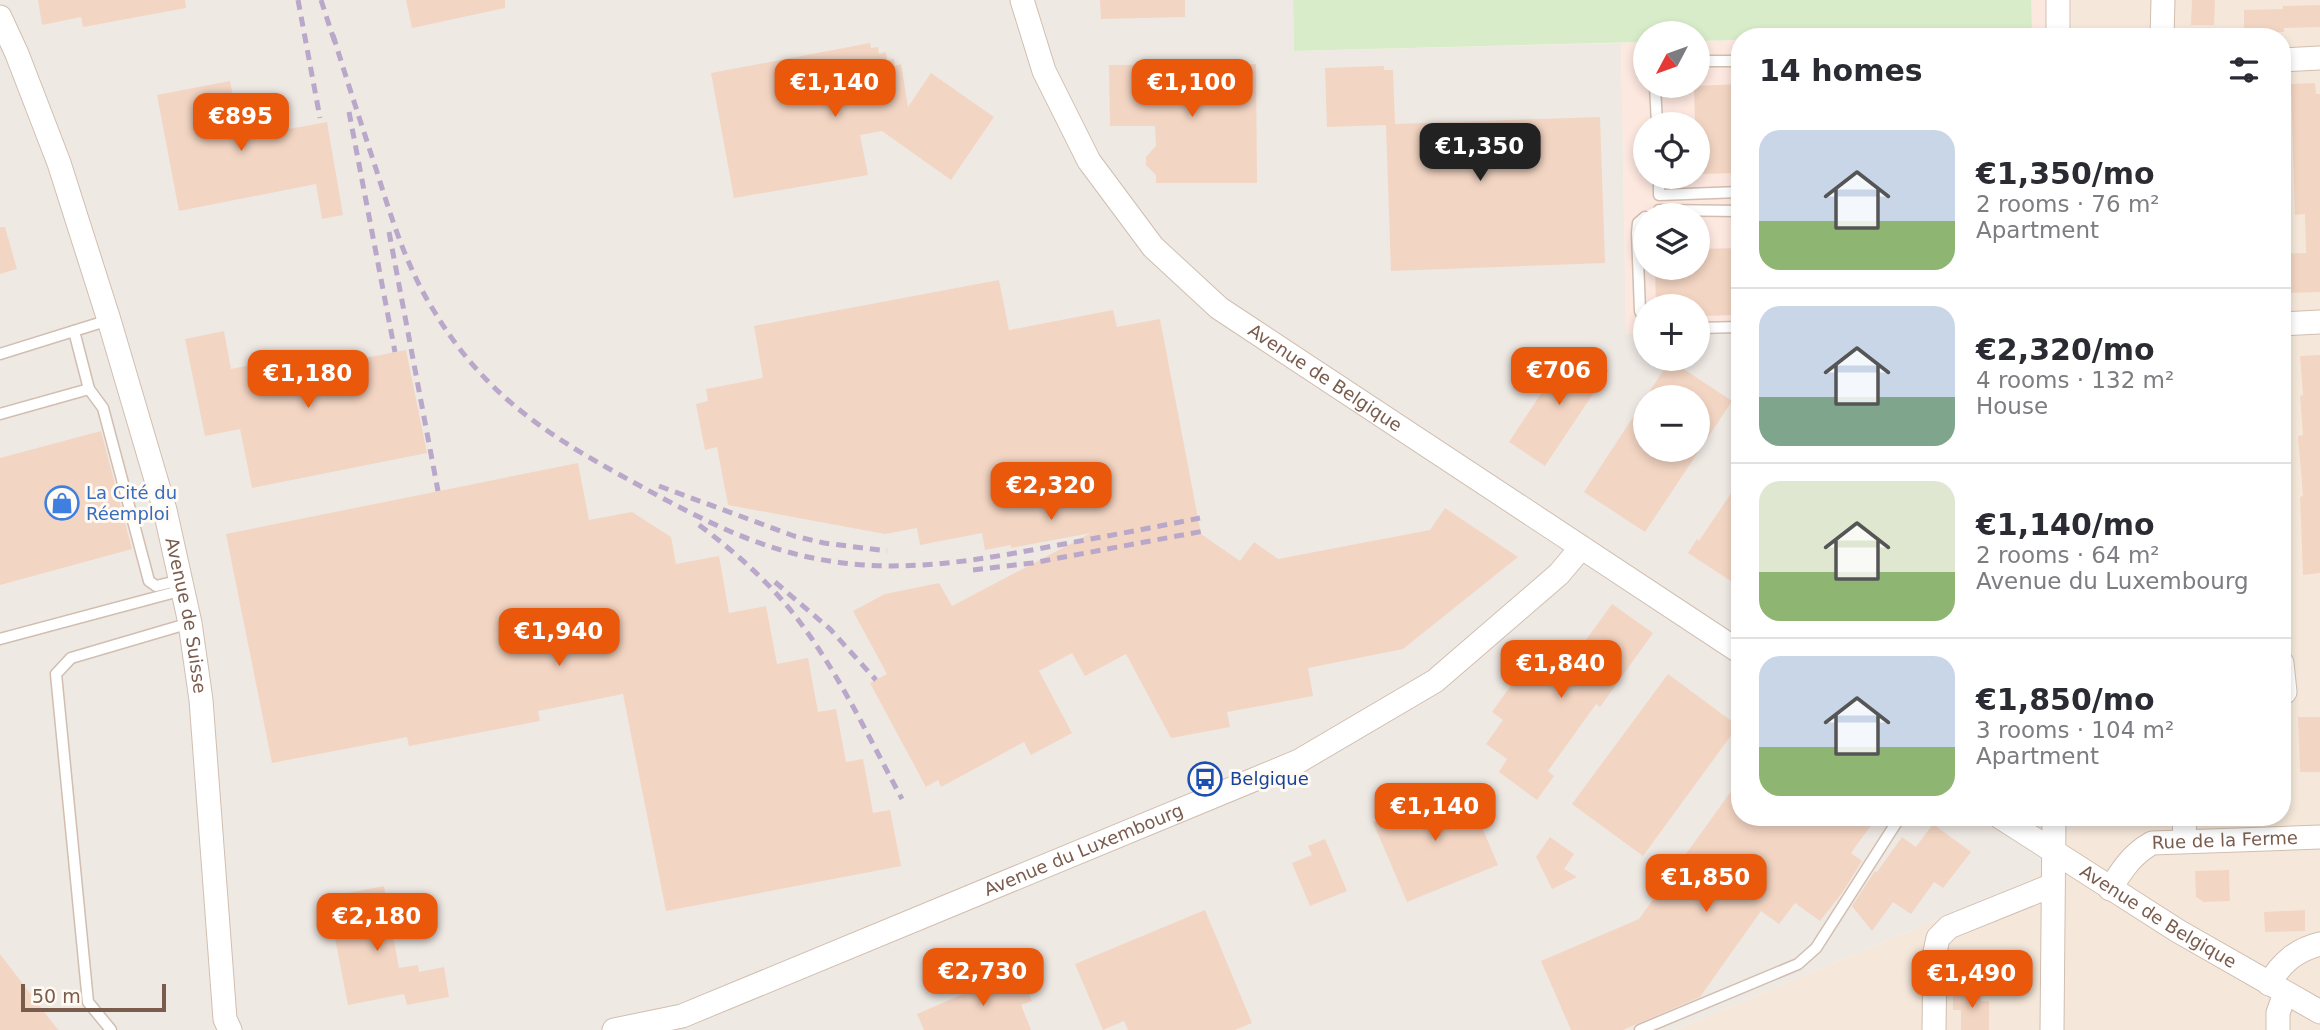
<!DOCTYPE html>
<html lang="en">
<head>
<meta charset="utf-8">
<style>
	:root { --surface:#fff; --page:#f2f2f3; --text:#2b2b33; --muted:#7c7c81; --line:#e1e1e2; --accent:#ea580c }
	body { margin:0; font-family:"DejaVu Sans",sans-serif; background:var(--page); color:var(--text); height:100vh; display:flex; flex-direction:column; font-size:26px; white-space:nowrap }
	* { box-sizing:border-box; margin:0 }
	p { font-size:23px; color:var(--muted) }
	.icon { flex:none; width:38px; height:38px; fill:none; stroke:currentColor; stroke-width:2; stroke-linecap:round; stroke-linejoin:round }
	.map { position:relative; flex:1; overflow:hidden }
	.sheet { position:absolute; left:1731px; top:28px; width:560px; height:798px; display:flex; flex-direction:column; background:var(--surface); border-radius:28px; box-shadow:0 4px 10px #0003 }
	.sheet>* { flex:none }
	.needle { width:46px; rotate:229deg }
	.fabs { position:absolute; left:1633px; top:21px; display:grid; gap:14px }
	.fabs a { display:grid; place-items:center; width:77px; height:77px; border-radius:50%; background:var(--surface); box-shadow:0 4px 10px #0003; font-size:35px }
	.scale { position:absolute; left:21px; bottom:18px; width:145px; box-sizing:border-box; padding-left:7px; border:4px solid #7a5c4d; border-top:0; font-size:19px; line-height:24px; white-space:nowrap; color:#7a5c4d; -webkit-text-stroke:5px #fffaf3; paint-order:stroke }
	.price { position:absolute; translate:-50% -60px; padding:0 16px; border-radius:14px; background:var(--accent); color:#fff; font-size:23px; line-height:46px; filter:drop-shadow(0 2px 4px #0008) }
	.price::after { content:''; position:absolute; left:50%; top:42px; width:21px; height:16px; margin-left:-10px; background:inherit; clip-path:polygon(0 0,100% 0,50% 100%) }
	.price.current { background:#222; color:#fff }
	ul { padding:0; list-style:none }
	li { display:flex; align-items:center; gap:21px; height:175px; padding:0 28px }
	li+li { border-top:2px solid var(--line) }
	li span { display:grid; place-items:center; flex:none; width:196px; height:140px; border-radius:21px; color:#555 }
	li>.icon { margin-inline-start:auto }
	span .icon { width:84px; height:84px; fill:#fffc; stroke-width:1 }
	li b { font-size:30px }
	h2 { display:flex; justify-content:space-between; align-items:center; height:84px; padding:0 28px; font-size:30px }
	.map>svg:first-child { display:block }
	.residential { fill:#f5e8da }
	.commercial { fill:#fde8e0; fill-rule:evenodd }
	.industrial { fill:#efe9e4; fill-rule:evenodd }
	.green { fill:#d8ecc9 }
	.building { fill:#f3d5c3 }
	.lines { fill:none; stroke-linecap:round; stroke-linejoin:round }
	.service-casing { stroke:#d1beb0; stroke-width:13 }
	.minor-casing { stroke:#d1beb0; stroke-width:25 }
	.service { stroke:#fff; stroke-width:10 }
	.minor { stroke:#fff; stroke-width:23 }
	.rail { stroke:#b9a8c9; stroke-width:5; stroke-dasharray:10 7; stroke-linecap:butt }
	.labels { text-anchor:middle; stroke-width:6; stroke-linejoin:round; paint-order:stroke }
	.street-label { font-size:18px; fill:#7a5c4d; stroke:#fffaf3 }
	.shop-label { font-size:18px; fill:#366cbe; stroke:#fffaf3; text-anchor:start }
	.transit-label { font-size:18px; fill:#164399; stroke:#fffaf3; text-anchor:start }
</style>
</head>
<body>
<div class="map">
<svg width="2320" height="1030" viewBox="0 0 2320 1030">
	<rect width="100%" height="100%" fill="#fdf6ec"/>
	<polygon class="residential" points="2072,0 2320,0 2320,1030 1675,1030 2031,880 2076,824 2076,817 2282,817 2282,37 2072,37"/>
	<g class="commercial">
		<polygon points="2031,0 2072,0 2072,37 1854,37 2031,32"/>
		<path d="M1739,40V332L1698,333V306H1645V334H1626L1621,43L1645,42V86H1698V41ZM1645,124H1698V177H1645ZM1645,215H1698V268H1645Z"/>
	</g>
	<path class="industrial" d="M0,0H1293L1294,51L1621,43L1626,334H1645V359H1698V333L1739,332L1740,817H2076V824L2031,880L1675,1030H0ZM1645,397H1698V450H1645Z"/>
	<polygon class="green" points="1293,0 2031,0 2032,32 1740,37 1739,40 1698,41 1698,33 1645,33 1645,42 1294,51"/>
	<g class="building">
		<polygon points="38,0 185,0 186,8 83,27 81,17 42,25"/>
		<polygon points="406,0 505,0 505,8 412,28"/>
		<polygon points="1100,0 1185,0 1185,17 1101,19"/>
		<polygon points="2192,0 2215,0 2214,25 2191,25"/>
		<polygon points="2320,5 2320,27 2284,28 2284,32 2244,33 2244,10 2283,9 2283,6"/>
		<polygon points="870,43 871,48 878,47 879,54 886,52 887,60 894,59 895,66 901,64 908,107 931,73 994,117 951,180 882,131 860,135 868,175 734,198 711,73"/>
		<polygon points="1256,64 1257,183 1156,183 1156,175 1146,165 1146,157 1156,146 1155,126 1110,126 1109,65"/>
		<polygon points="1384,66 1384,70 1393,70 1395,124 1600,117 1605,263 1391,271 1386,125 1327,127 1325,68"/>
		<polygon points="230,81 241,138 327,122 343,215 322,219 316,184 179,211 157,95"/>
		<polygon points="2315,83 2316,94 2320,94 2320,292 2282,293 2282,254 2306,253 2305,214 2295,215 2291,84"/>
		<polygon points="1740,84 1740,173 1698,174 1698,124 1695,124 1694,86"/>
		<polygon points="0,227 5,227 17,269 0,274"/>
		<polygon points="1740,248 1740,315 1698,316 1698,306 1656,306 1655,268 1698,268 1698,249"/>
		<polygon points="999,280 1009,330 1113,310 1117,327 1160,319 1201,534 1240,561 1254,542 1278,559 1430,530 1445,508 1518,557 1403,649 1308,668 1313,696 1227,712 1230,727 1171,738 1126,654 1085,676 1072,653 1039,671 1072,733 1031,755 1024,742 941,787 938,780 926,787 870,683 887,674 853,611 885,594 939,583 952,606 1091,533 1011,548 1011,545 985,550 982,533 920,545 917,528 885,534 728,505 717,447 705,450 696,404 708,401 706,389 763,378 754,326"/>
		<polygon points="224,331 231,369 316,352 319,367 406,350 427,453 252,488 240,429 205,436 185,339"/>
		<polygon points="1586,355 1609,370 1545,466 1509,442 1566,356"/>
		<polygon points="2320,355 2320,573 2303,575 2300,497 2303,496 2298,436 2303,435 2300,396 2303,395 2300,356"/>
		<polygon points="1670,360 1732,401 1645,532 1584,492 1645,399 1645,450 1698,450 1698,397 1646,397"/>
		<polygon points="101,431 132,549 0,585 0,458"/>
		<polygon points="578,463 589,520 632,512 671,537 676,564 719,556 729,613 766,606 777,664 808,658 818,712 836,709 846,762 863,759 873,813 890,810 901,866 666,911 623,694 538,711 540,721 409,746 407,737 272,763 226,534"/>
		<polygon points="1740,480 1740,587 1688,553 1697,539 1699,541"/>
		<polygon points="1612,604 1653,633 1600,707 1596,704 1548,771 1554,776 1537,800 1499,772 1507,759 1486,744 1503,720 1492,712 1534,653 1562,673"/>
		<polygon points="1668,674 1738,726 1643,856 1572,804"/>
		<polygon points="2298,717 2320,717 2320,772 2300,772"/>
		<polygon points="1740,779 1740,817 1877,817 1851,853 1862,861 1842,893 1820,921 1795,903 1779,924 1761,911 1700,997 1623,1030 1571,1030 1541,961 1639,919"/>
		<polygon points="1463,783 1498,865 1407,902 1373,822"/>
		<polygon points="1933,824 1971,852 1943,888 1934,882 1911,914 1893,902 1872,931 1852,906 1875,871 1877,872 1902,837 1916,847"/>
		<polygon points="1550,837 1574,854 1564,869 1577,877 1552,889 1536,857"/>
		<polygon points="1325,839 1347,891 1310,906 1292,863 1312,855 1308,846"/>
		<polygon points="2229,870 2230,901 2204,902 2196,897 2195,871"/>
		<polygon points="384,886 399,968 418,965 419,972 444,967 449,997 407,1005 404,994 348,1005 327,897"/>
		<polygon points="1205,910 1252,1023 1235,1030 1128,1030 1124,1021 1103,1030 1075,964"/>
		<polygon points="2305,910 2305,931 2265,932 2264,912"/>
		<polygon points="0,954 58,1030 0,1030"/>
		<polygon points="1019,970 1032,1001 1021,1005 1031,1030 924,1030 917,1014"/>
		<polygon points="1953,991 1981,991 1981,1001 1989,1001 1989,1030 1961,1030 1961,1010 1953,1010"/>
	</g>
	<g class="lines">
		<defs>
			<g id="service">
				<polyline points="1698,61 1740,61"/>
				<polyline points="1655,86 1657,124"/>
				<polyline points="1659,177 1659,195 1740,192"/>
				<polyline points="1659,210 1740,211"/>
				<polyline points="1645,217 1638,223 1637,233 1640,311 1645,322"/>
				<polyline points="1698,328 1740,327"/>
				<polyline points="74,331 89,389 103,408 149,581 156,586 181,580"/>
				<polyline points="0,354 109,320"/>
				<polyline points="0,414 89,389"/>
				<polyline points="0,639 183,590"/>
				<polyline points="111,1030 88,1002 56,674 71,658 190,623"/>
				<polyline points="1640,1030 1798,964 1816,948 1900,817"/>
			</g>
			<g id="minor">
				<path id="s1" d="M1022,0L1044,71L1089,161L1153,247L1219,308L1740,652"/>
				<path id="s2" d="M0,17L17,54L59,163L109,320L165,510L190,623L201,700L225,1019L230,1030"/>
				<polyline points="2058,37 2058,0"/>
				<polyline points="2162,37 2163,0"/>
				<polyline points="2282,60 2320,58"/>
				<polyline points="2282,324 2320,322"/>
				<polyline points="2282,663 2285,692"/>
				<path id="s3" d="M2000,817L2178,931L2320,1012"/>
				<polyline points="2184,817 2185,840"/>
				<path id="s4" d="M2110,889C2122,870 2132,854 2152,843L2320,837"/>
				<path d="M2269,984C2281,963 2296,950 2320,944"/>
				<path id="s5" d="M614,1030L682,1016L1299,761L1435,681L1559,574L1580,549"/>
				<polyline points="1934,1030 1935,952 1938,938 1949,927 2053,885"/>
				<polyline points="2052,1030 2054,817"/>
				<polyline points="2278,1030 2278,1013 2285,993"/>
			</g>
		</defs>
		<use href="#service" class="service-casing"/>
		<use href="#minor" class="minor-casing"/>
		<use href="#service" class="service"/>
		<use href="#minor" class="minor"/>
		<g class="rail">
			<polyline points="298,0 320,118"/>
			<polyline points="321,0 335,43"/>
			<path d="M333,35C347,81 362,126 377,172C392,220 407,268 434,311C482,391 542,432 622,476C666,500 710,525 757,542C860,580 949,566 1053,546C1102,537 1151,528 1200,518"/>
			<polyline points="349,112 395,352"/>
			<polyline points="389,232 438,491"/>
			<polyline points="659,486 794,536 824,543 887,551"/>
			<path d="M699,525C735,552 768,581 796,617C839,673 869,738 902,799"/>
			<polyline points="973,570 1032,563 1204,531"/>
			<polyline points="775,582 830,629 876,680"/>
		</g>
	</g>
	<defs>
		<symbol id="shop-ring" viewBox="-11 -11 22 22"><circle r="9.5" fill="#fffaf3" stroke="#3f7fe0" stroke-width="1.5"/><path d="M-5-2.5h2.3a2.7 3.5 0 0 1 5.4 0H5L5.5 6h-11ZM-1.5-2.5h3a1.5 2.3 0 0 0-3 0Z" fill="#3f7fe0"/></symbol>
		<symbol id="bus-ring" viewBox="-11 -11 22 22"><circle r="9.5" fill="#fffaf3" stroke="#1a4fb4" stroke-width="1.5"/><path d="M-5-6H5V4H4V6H2V4H-2V6H-4V4H-5ZM-3.5-4V0h7V-4ZM-3.5 1.2v1.5H-2V1.2ZM2 1.2v1.5H3.5V1.2Z" fill="#1a4fb4"/></symbol>
	</defs>
	<g fill-rule="evenodd">
		<use href="#shop-ring" x="43" y="484" width="38" height="38"/>
		<use href="#bus-ring" x="1186" y="760" width="38" height="38"/>
	</g>
	<g class="labels">
		<g class="street-label">
			<text dy="6" stroke="none"><textPath href="#s1" startOffset="499">Avenue de Belgique</textPath></text>
			<text dy="6" stroke="none"><textPath href="#s2" startOffset="628">Avenue de Suisse</textPath></text>
			<text dy="6" stroke="none"><textPath href="#s4" startOffset="136">Rue de la Ferme</textPath></text>
			<text dy="6" stroke="none"><textPath href="#s5" startOffset="504">Avenue du Luxembourg</textPath></text>
			<text dy="6" stroke="none"><textPath href="#s3" startOffset="187">Avenue de Belgique</textPath></text>
		</g>
		<g class="shop-label">
			<text x="86" y="499">La Cité du<tspan x="86" dy="21">Réemploi</tspan></text>
		</g>
		<g class="transit-label">
			<text x="1230" y="785">Belgique</text>
		</g>
	</g>
</svg>
<div class="fabs">
<a><svg class="needle" viewBox="-14 -14 28 28"><path d="M0-13l5 13h-10z" fill="#e53935"/><path d="M0 13l5-13h-10z" fill="#7c7c81"/></svg></a>
<a><svg class="icon" aria-label="locate" viewBox="0 0 24 24"><circle cx="12" cy="12" r="6"/><path d="M12 2v4M12 18v4M2 12h4M18 12h4"/></svg></a>
<a><svg class="icon" aria-label="layers" viewBox="0 0 24 24"><path d="M12 4l9 5-9 5-9-5zM3 14l9 5 9-5"/></svg></a>
<a>+</a>
<a>−</a>
</div>
<div class="scale">50 m</div>
<b class="price" style="left:835px;top:119px">€1,140</b>
<b class="price" style="left:1192px;top:119px">€1,100</b>
<b class="price" style="left:241px;top:153px">€895</b>
<b class="price current" style="left:1480px;top:183px">€1,350</b>
<b class="price" style="left:1559px;top:407px">€706</b>
<b class="price" style="left:308px;top:410px">€1,180</b>
<b class="price" style="left:1051px;top:522px">€2,320</b>
<b class="price" style="left:559px;top:668px">€1,940</b>
<b class="price" style="left:1561px;top:700px">€1,840</b>
<b class="price" style="left:1435px;top:843px">€1,140</b>
<b class="price" style="left:1706px;top:914px">€1,850</b>
<b class="price" style="left:377px;top:953px">€2,180</b>
<b class="price" style="left:983px;top:1008px">€2,730</b>
<b class="price" style="left:1972px;top:1010px">€1,490</b>
<section class="sheet">
<h2>14 homes<svg class="icon" aria-label="filters" viewBox="0 0 24 24"><path d="M4 7h16M4 17h16"/><circle cx="9" cy="7" r="2"/><circle cx="15" cy="17" r="2"/></svg></h2>
<ul>
<li><span style="background:linear-gradient(#c9d6e8 65%,#8fb573 0)"><svg class="icon" aria-label="home" viewBox="0 0 24 24"><path d="M3 11l9-7 9 7M6 9v11h12V9"/></svg></span><div><b>€1,350/mo</b><p>2 rooms · 76 m²</p><p>Apartment</p></div></li>
<li><span style="background:linear-gradient(#c9d6e8 65%,#7fa58c 0)"><svg class="icon" aria-label="home" viewBox="0 0 24 24"><path d="M3 11l9-7 9 7M6 9v11h12V9"/></svg></span><div><b>€2,320/mo</b><p>4 rooms · 132 m²</p><p>House</p></div></li>
<li><span style="background:linear-gradient(#dfe7d0 65%,#8fb573 0)"><svg class="icon" aria-label="home" viewBox="0 0 24 24"><path d="M3 11l9-7 9 7M6 9v11h12V9"/></svg></span><div><b>€1,140/mo</b><p>2 rooms · 64 m²</p><p>Avenue du Luxembourg</p></div></li>
<li><span style="background:linear-gradient(#c9d6e8 65%,#8fb573 0)"><svg class="icon" aria-label="home" viewBox="0 0 24 24"><path d="M3 11l9-7 9 7M6 9v11h12V9"/></svg></span><div><b>€1,850/mo</b><p>3 rooms · 104 m²</p><p>Apartment</p></div></li>
</ul>
</section>
</div>
</body>
</html>
